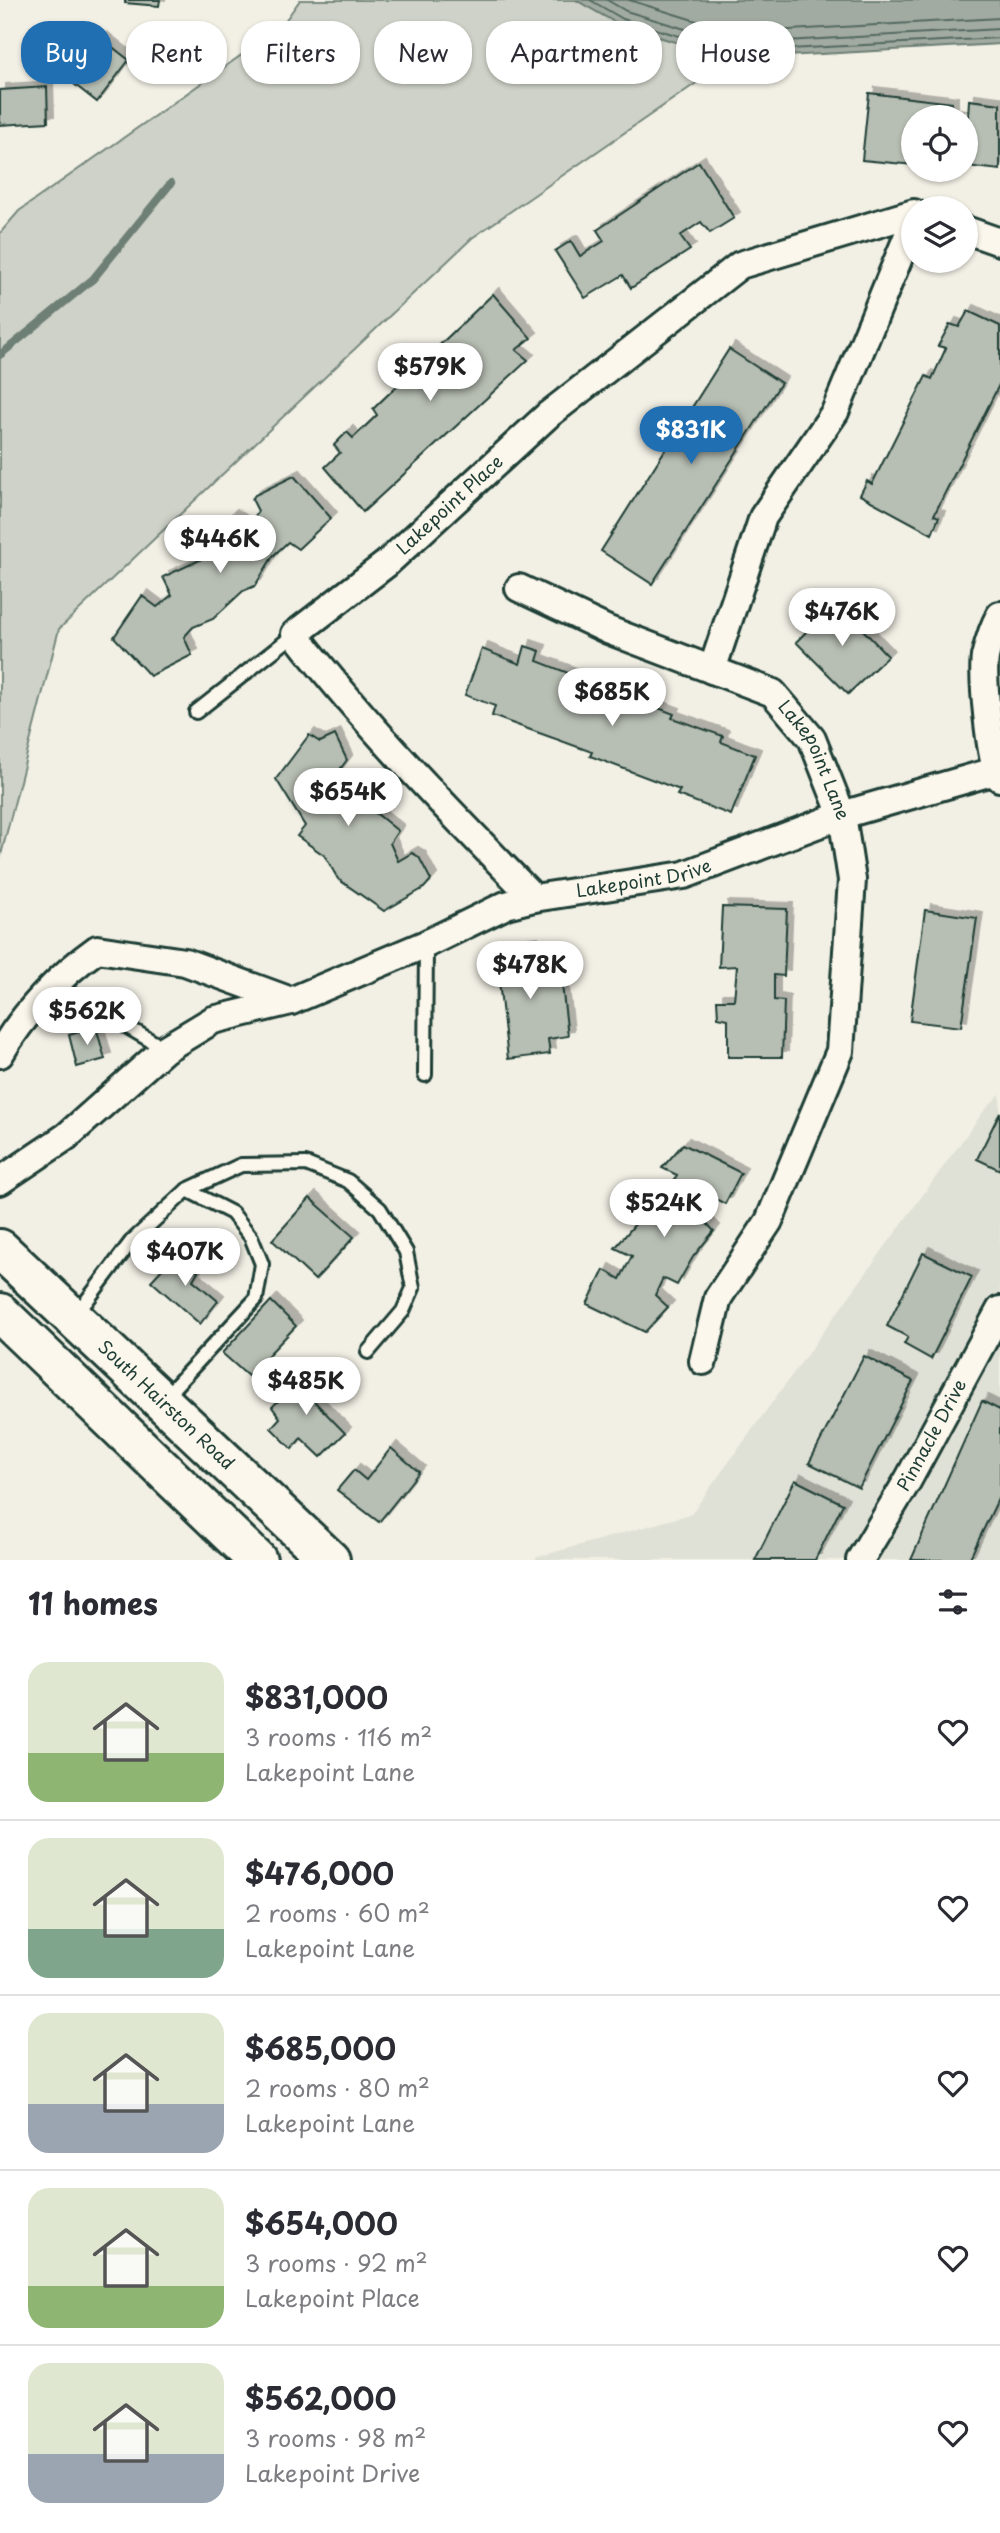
<!DOCTYPE html>
<html lang="en">
<head>
<meta charset="utf-8">
<style>
	:root { --surface:#fff; --page:#f2f2f3; --text:#2b2b33; --muted:#7c7c81; --line:#e1e1e2; --accent:#1f6fb2 }
	body { margin:0; font-family:"Playpen Sans",sans-serif; background:var(--page); color:var(--text); height:100vh; display:flex; flex-direction:column; font-size:26px; white-space:nowrap }
	* { box-sizing:border-box; margin:0 }
	p { font-size:23px; color:var(--muted) }
	.icon { flex:none; width:38px; height:38px; fill:none; stroke:currentColor; stroke-width:2; stroke-linecap:round; stroke-linejoin:round }
	.map { position:relative; height:1560px; overflow:hidden }
	.sheet { display:flex; flex-direction:column; background:var(--surface); flex:1 }
	.sheet>* { flex:none }
	.hud { position:absolute; left:21px; top:21px; width:959px; height:63px; display:flex; gap:14px }
	.fabs { position:absolute; left:901px; top:105px; display:grid; gap:14px }
	.fabs a { display:grid; place-items:center; width:77px; height:77px; border-radius:50%; background:var(--surface); box-shadow:0 2px 5px #0004; font-size:35px }
	.price { position:absolute; translate:-50% -60px; padding:0 16px; border-radius:24px; background:#fff; color:#222; font-size:23px; line-height:46px; filter:drop-shadow(0 2px 4px #0008) }
	.price::after { content:''; position:absolute; left:50%; top:42px; width:21px; height:16px; margin-left:-10px; background:inherit; clip-path:polygon(0 0,100% 0,50% 100%) }
	.price.active { background:var(--accent); color:#fff }
	ul { padding:0; list-style:none }
	li { display:flex; align-items:center; gap:21px; height:175px; padding:0 28px }
	li+li { border-top:2px solid var(--line) }
	li span { display:grid; place-items:center; flex:none; width:196px; height:140px; border-radius:21px; color:#555 }
	li>.icon { margin-inline-start:auto }
	span .icon { width:84px; height:84px; fill:#fffc; stroke-width:1 }
	li b { font-size:30px }
	h2 { display:flex; justify-content:space-between; align-items:center; height:84px; padding:0 28px; font-size:30px }
	.tag { padding:0 24px; border-radius:28px; background:var(--surface); box-shadow:0 2px 5px #0004; font-size:24px; line-height:63px }
	.tag.active { background:var(--accent); color:#fff }
	.map>svg:first-child { display:block }
	.built { fill:#e0e1d6 }
	.green { fill:#cfd2c8; stroke:#77887e; stroke-width:2 }
	.water { fill:#a2aba1; stroke:#6e7f75; stroke-width:2 }
	.lines { fill:none; stroke-linecap:round; stroke-linejoin:round }
	.shore { stroke:#536960; stroke-width:2 }
	.stream { stroke:#6e7f75; stroke-width:8 }
	.building { fill:#b7beb3; stroke:#1f3d34; stroke-width:2; filter:url(#shadow) }
	.service-casing { stroke:#1f3d34; stroke-width:18 }
	.minor-casing { stroke:#1f3d34; stroke-width:32 }
	.primary-casing { stroke:#1f3d34; stroke-width:44 }
	.service { stroke:#fbf7ec; stroke-width:12 }
	.minor { stroke:#fbf7ec; stroke-width:26 }
	.primary { stroke:#fbf7ec; stroke-width:38 }
	.labels { text-anchor:middle; stroke-width:5; stroke-linejoin:round; paint-order:stroke }
	.street-label { font-size:18px; fill:#1f3d34; stroke:#fbf7ec }
</style>
</head>
<body>
<div class="map">
<svg width="1000" height="1560" viewBox="0 0 1000 1560">
	<defs>
		<filter id="shadow"><feDropShadow dx="6" dy="-6" stdDeviation="0" flood-color="#0004"/></filter>
	</defs>
	<rect width="100%" height="100%" fill="#f2f0e5"/>
	<filter id="ink" filterUnits="userSpaceOnUse"><feTurbulence type="fractalNoise" baseFrequency=".0143" numOctaves="2"/><feDisplacementMap in="SourceGraphic" scale="14" xChannelSelector="R" yChannelSelector="G"/><feConvolveMatrix kernelMatrix="1 2 1 2 8 2 1 2 1" color-interpolation-filters="sRGB"/></filter>
	<g filter="url(#ink)">
		<polygon class="built" points="1000,1094 1000,1560 535,1560 537,1557 691,1514 983,1112"/>
		<polygon class="green" points="300,0 576,0 620,25 731,59 472,238 59,629 0,859 0,233 19,211 280,28"/>
		<polygon class="water" points="576,0 1000,0 1000,44 731,59 620,25"/>
		<g class="lines">
			<g class="shore">
				<polyline points="590,0 623,19 732,52 1000,38"/>
				<polyline points="607,0 626,11 734,44 1000,29"/>
				<polyline points="629,0 735,33 1000,18"/>
			</g>
			<polyline class="stream" points="0,355 93,279 171,183"/>
		</g>
		<g class="building">
			<polygon points="125,0 160,0 159,6 125,3"/>
			<polygon points="101,38 129,60 97,102 60,73 79,45 90,53"/>
			<polygon points="47,87 48,122 0,125 0,90"/>
			<polygon points="869,93 952,103 952,115 968,117 969,100 1000,104 1000,170 966,166 966,117 914,117 914,165 862,160"/>
			<polygon points="699,162 734,218 710,233 701,222 680,236 690,250 631,288 623,275 585,298 555,251 571,241 580,256 604,241 597,230"/>
			<polygon points="493,294 531,338 516,350 528,360 363,512 325,467 340,453 334,445 347,432 353,438 377,415 373,409"/>
			<polygon points="968,311 1000,326 1000,383 934,515 939,517 932,534 860,495 867,481 872,484 926,376 932,379 946,348 938,346 950,324 959,327"/>
			<polygon points="729,349 781,383 652,584 601,551"/>
			<polygon points="294,476 331,518 298,549 288,542 273,556 255,586 243,591 213,619 193,627 184,637 192,655 150,676 114,637 142,596 157,607 172,595 163,577 200,560 219,534 216,529 231,515 249,527 258,511 252,499 255,495"/>
			<polygon points="836,602 888,656 848,694 796,642"/>
			<polygon points="525,646 540,651 537,661 674,714 672,718 723,736 721,742 755,755 731,815 677,795 680,790 590,756 592,752 492,716 495,706 465,695 482,649 520,664"/>
			<polygon points="309,735 320,742 335,735 347,760 329,784 336,796 346,789 398,831 390,843 398,861 412,853 419,857 431,880 424,888 384,911 338,879 325,856 297,836 305,826 276,779"/>
			<polygon points="722,907 787,909 784,976 774,975 774,1000 784,1001 782,1057 728,1057 728,1019 718,1017 717,1000 734,1000 737,966 719,967"/>
			<polygon points="925,910 977,918 961,1027 910,1021"/>
			<polygon points="532,943 534,963 559,959 568,1036 548,1039 550,1054 508,1059 495,947"/>
			<polygon points="96,1027 105,1059 77,1067 69,1035"/>
			<polygon points="1000,1112 1000,1170 977,1159"/>
			<polygon points="683,1144 741,1173 725,1204 710,1196 700,1216 714,1231 693,1257 677,1285 663,1278 655,1295 668,1307 645,1332 587,1304 604,1270 620,1279 632,1256 615,1248 636,1223 643,1211 639,1207 647,1191 665,1199 677,1175 662,1168"/>
			<polygon points="310,1198 354,1237 315,1280 272,1240"/>
			<polygon points="177,1253 198,1271 193,1280 218,1301 200,1324 151,1281"/>
			<polygon points="923,1253 972,1277 931,1359 904,1344 908,1337 887,1326"/>
			<polygon points="271,1301 296,1326 248,1376 222,1353"/>
			<polygon points="864,1356 913,1381 859,1488 809,1463"/>
			<polygon points="309,1370 325,1386 312,1399 345,1433 321,1457 301,1438 292,1449 271,1428 280,1418 272,1407"/>
			<polygon points="982,1401 1000,1410 1000,1495 969,1560 911,1560"/>
			<polygon points="391,1448 419,1472 379,1522 337,1490 354,1470 366,1480"/>
			<polygon points="795,1480 843,1504 815,1560 755,1560"/>
		</g>
		<g class="lines">
			<defs>
				<g id="service">
					<polyline points="196,712 295,634"/>
					<polyline points="56,985 165,1049"/>
					<polyline points="425,1075 426,944"/>
					<polyline points="76,1315 131,1242 187,1190 241,1165 306,1164 348,1181 380,1209 406,1252 413,1288 403,1311 368,1352"/>
					<polyline points="164,1398 256,1299 262,1264 251,1237 232,1213 187,1190"/>
				</g>
				<g id="minor">
					<polyline points="966,230 1000,242"/>
					<path id="s1" d="M519,588L608,630L773,693L812,739L842,815L852,880L840,1051L769,1221L718,1298L703,1361"/>
					<path d="M1000,615C993,627 988,644 985,657C982,677 990,763 1000,778"/>
					<polyline points="712,670 763,517 835,412 914,221"/>
					<path id="s2" d="M534,898C451,813 368,728 295,634L386,564L548,415L740,265L914,213"/>
					<path d="M0,1054C23,1014 59,976 97,949L185,962L291,1001"/>
					<path id="s3" d="M0,1181L67,1136L165,1049L213,1020L291,1001L426,944L506,905L534,898L684,875L842,815L995,771"/>
					<path id="s4" d="M860,1560L908,1480L1000,1310"/>
				</g>
				<g id="primary">
					<path id="s5" d="M0,1249L330,1560"/>
					<polyline points="0,1313 257,1560"/>
				</g>
			</defs>
			<use href="#service" class="service-casing"/>
			<use href="#minor" class="minor-casing"/>
			<use href="#primary" class="primary-casing"/>
			<use href="#service" class="service"/>
			<use href="#minor" class="minor"/>
			<use href="#primary" class="primary"/>
		</g>
	</g>
	<g class="labels">
		<g class="street-label">
			<text dy="6" stroke="none"><textPath href="#s2" startOffset="558">Lakepoint Place</textPath></text>
			<text dy="6" stroke="none"><textPath href="#s1" startOffset="355">Lakepoint Lane</textPath></text>
			<text dy="6" stroke="none"><textPath href="#s3" startOffset="724">Lakepoint Drive</textPath></text>
			<text dy="6" stroke="none"><textPath href="#s5" startOffset="228">South Hairston Road</textPath></text>
			<text dy="6" stroke="none"><textPath href="#s4" startOffset="144">Pinnacle Drive</textPath></text>
		</g>
	</g>
</svg>
<div class="fabs">
<a><svg class="icon" aria-label="locate" viewBox="0 0 24 24"><circle cx="12" cy="12" r="6"/><path d="M12 2v4M12 18v4M2 12h4M18 12h4"/></svg></a>
<a><svg class="icon" aria-label="layers" viewBox="0 0 24 24"><path d="M12 4l9 5-9 5-9-5zM3 14l9 5 9-5"/></svg></a>
</div>
<b class="price" style="left:430px;top:403px">$579K</b>
<b class="price active" style="left:691px;top:466px">$831K</b>
<b class="price" style="left:220px;top:575px">$446K</b>
<b class="price" style="left:842px;top:648px">$476K</b>
<b class="price" style="left:612px;top:728px">$685K</b>
<b class="price" style="left:348px;top:828px">$654K</b>
<b class="price" style="left:530px;top:1001px">$478K</b>
<b class="price" style="left:87px;top:1047px">$562K</b>
<b class="price" style="left:664px;top:1239px">$524K</b>
<b class="price" style="left:185px;top:1288px">$407K</b>
<b class="price" style="left:306px;top:1417px">$485K</b>
<div class="hud">
<a class="tag active">Buy</a>
<a class="tag">Rent</a>
<a class="tag">Filters</a>
<a class="tag">New</a>
<a class="tag">Apartment</a>
<a class="tag">House</a>
</div>
</div>
<section class="sheet">
<h2>11 homes<svg class="icon" aria-label="filters" viewBox="0 0 24 24"><path d="M4 7h16M4 17h16"/><circle cx="9" cy="7" r="2"/><circle cx="15" cy="17" r="2"/></svg></h2>
<ul>
<li><span style="background:linear-gradient(#dfe7d0 65%,#8fb573 0)"><svg class="icon" aria-label="home" viewBox="0 0 24 24"><path d="M3 11l9-7 9 7M6 9v11h12V9"/></svg></span><div><b>$831,000</b><p>3 rooms · 116 m²</p><p>Lakepoint Lane</p></div><svg class="icon" aria-label="heart" viewBox="0 0 24 24"><path d="M12 20l-8-8c-3-5 5-10 8-4 3-6 11-1 8 4z"/></svg></li>
<li><span style="background:linear-gradient(#dfe7d0 65%,#7fa58c 0)"><svg class="icon" aria-label="home" viewBox="0 0 24 24"><path d="M3 11l9-7 9 7M6 9v11h12V9"/></svg></span><div><b>$476,000</b><p>2 rooms · 60 m²</p><p>Lakepoint Lane</p></div><svg class="icon" aria-label="heart" viewBox="0 0 24 24"><path d="M12 20l-8-8c-3-5 5-10 8-4 3-6 11-1 8 4z"/></svg></li>
<li><span style="background:linear-gradient(#dfe7d0 65%,#9aa5b1 0)"><svg class="icon" aria-label="home" viewBox="0 0 24 24"><path d="M3 11l9-7 9 7M6 9v11h12V9"/></svg></span><div><b>$685,000</b><p>2 rooms · 80 m²</p><p>Lakepoint Lane</p></div><svg class="icon" aria-label="heart" viewBox="0 0 24 24"><path d="M12 20l-8-8c-3-5 5-10 8-4 3-6 11-1 8 4z"/></svg></li>
<li><span style="background:linear-gradient(#dfe7d0 70%,#8fb573 0)"><svg class="icon" aria-label="home" viewBox="0 0 24 24"><path d="M3 11l9-7 9 7M6 9v11h12V9"/></svg></span><div><b>$654,000</b><p>3 rooms · 92 m²</p><p>Lakepoint Place</p></div><svg class="icon" aria-label="heart" viewBox="0 0 24 24"><path d="M12 20l-8-8c-3-5 5-10 8-4 3-6 11-1 8 4z"/></svg></li>
<li><span style="background:linear-gradient(#dfe7d0 65%,#9aa5b1 0)"><svg class="icon" aria-label="home" viewBox="0 0 24 24"><path d="M3 11l9-7 9 7M6 9v11h12V9"/></svg></span><div><b>$562,000</b><p>3 rooms · 98 m²</p><p>Lakepoint Drive</p></div><svg class="icon" aria-label="heart" viewBox="0 0 24 24"><path d="M12 20l-8-8c-3-5 5-10 8-4 3-6 11-1 8 4z"/></svg></li>
</ul>
</section>
</body>
</html>
